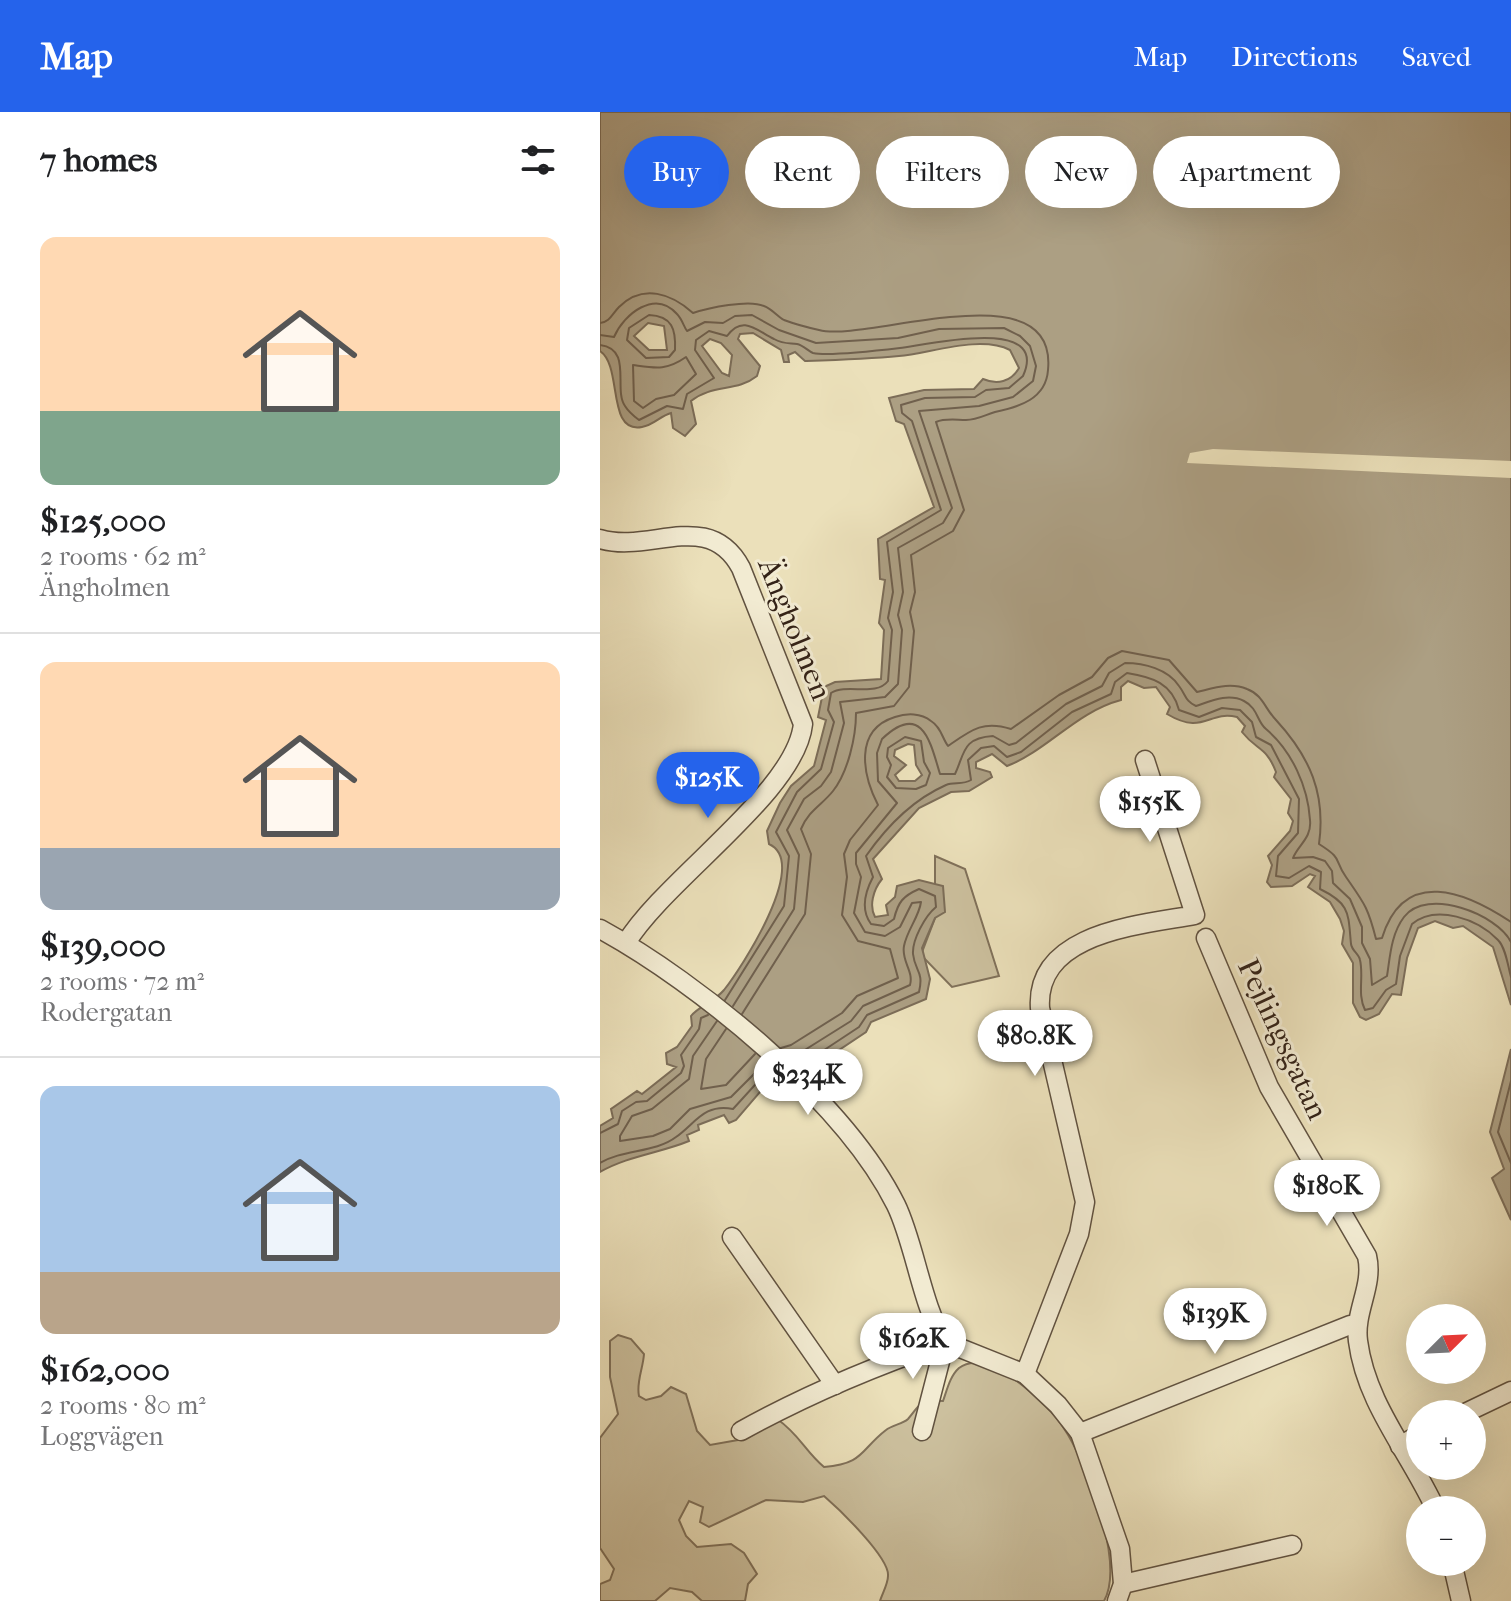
<!DOCTYPE html>
<html lang="en">
<head>
<meta charset="utf-8">
<style>
	:root { --surface:#fff; --page:#f2f2f2; --text:#202124; --muted:#757577; --line:#e0e0e0; --accent:#2563eb }
	body { margin:0; font-family:"IM FELL French Canon",serif; background:var(--page); color:var(--text); height:100vh; display:flex; flex-direction:column; font-size:30px; white-space:nowrap }
	* { box-sizing:border-box; margin:0 }
	p { font-size:26px; color:var(--muted) }
	.icon { flex:none; width:44px; height:44px; fill:none; stroke:currentColor; stroke-width:2; stroke-linecap:round; stroke-linejoin:round }
	.map { position:relative; flex:1; overflow:hidden }
	.panel { display:flex; flex-direction:column; background:var(--surface); width:600px }
	.panel>* { flex:none }
	.hud { position:absolute; left:24px; top:24px; width:760px; height:72px; display:flex; gap:16px }
	.needle { width:52px; rotate:66deg }
	.tools { position:absolute; left:806px; top:1192px; display:grid; gap:16px }
	.tools a { display:grid; place-items:center; width:80px; height:80px; border-radius:50%; background:var(--surface); box-shadow:0 8px 32px #0002; font-size:40px }
	.price { position:absolute; translate:-50% -68px; padding:0 18px; border-radius:28px; background:#fff; color:#222; font-size:26px; line-height:52px; filter:drop-shadow(0 2px 4px #0008) }
	.price::after { content:''; position:absolute; left:50%; top:48px; width:24px; height:18px; margin-left:-12px; background:inherit; clip-path:polygon(0 0,100% 0,50% 100%) }
	.price.selected { background:var(--accent); color:#fff }
	ul { padding:0; list-style:none }
	li { display:grid; align-content:center; gap:16px; height:424px; padding:0 40px }
	li+li { border-top:2px solid var(--line) }
	li span { display:grid; place-items:center; height:248px; border-radius:16px; color:#555 }
	li>.icon { margin-inline-start:auto }
	span .icon { width:144px; height:144px; fill:#fffc; stroke-width:1 }
	li b { font-size:34px }
	h2 { display:flex; justify-content:space-between; align-items:center; height:96px; padding:0 40px; font-size:34px }
	.pill { padding:0 28px; border-radius:36px; background:var(--surface); box-shadow:0 8px 32px #0002; font-size:28px; line-height:72px }
	.pill.selected { background:var(--accent); color:#fff }
	header { display:flex; align-items:center; gap:48px; box-sizing:border-box; height:112px; padding:0 40px; background:var(--accent); color:#fff }
	header strong { font-size:38px }
	nav { display:flex; gap:44px; margin-inline-start:auto; font-size:28px }
	main { display:flex; flex:1; min-height:0 }
	.map>svg:first-child { display:block }
	.green { fill:#ccc09e; stroke:#80715a; stroke-width:2 }
	.water { fill:#ac9f83; stroke:#7c6d58; stroke-width:2; fill-rule:evenodd }
	.pier { fill:#ebe0ba }
	.lines { fill:none; stroke-linecap:round; stroke-linejoin:round }
	.shore { stroke:#70604d; stroke-width:2 }
	.minor-casing { stroke:#615240; stroke-width:21 }
	.minor { stroke:#f2ebd2; stroke-width:18 }
	.labels { text-anchor:middle; stroke-width:6; stroke-linejoin:round; paint-order:stroke }
	.street-label { font-size:30px; fill:#332217; stroke:#f2ebd2 }
</style>
</head>
<body>
<header>
<strong>Map</strong>
<nav><a>Map</a><a>Directions</a><a>Saved</a></nav>
</header>
<main>
<section class="panel">
<h2>7 homes<svg class="icon" aria-label="filters" viewBox="0 0 24 24"><path d="M4 7h16M4 17h16"/><circle cx="9" cy="7" r="2"/><circle cx="15" cy="17" r="2"/></svg></h2>
<ul>
<li><span style="background:linear-gradient(#ffd9b3 70%,#7fa58c 0)"><svg class="icon" aria-label="home" viewBox="0 0 24 24"><path d="M3 11l9-7 9 7M6 9v11h12V9"/></svg></span><div><b>$125,000</b><p>2 rooms · 62 m²</p><p>Ängholmen</p></div></li>
<li><span style="background:linear-gradient(#ffd9b3 75%,#9aa5b1 0)"><svg class="icon" aria-label="home" viewBox="0 0 24 24"><path d="M3 11l9-7 9 7M6 9v11h12V9"/></svg></span><div><b>$139,000</b><p>2 rooms · 72 m²</p><p>Rodergatan</p></div></li>
<li><span style="background:linear-gradient(#a9c7e8 75%,#b9a48a 0)"><svg class="icon" aria-label="home" viewBox="0 0 24 24"><path d="M3 11l9-7 9 7M6 9v11h12V9"/></svg></span><div><b>$162,000</b><p>2 rooms · 80 m²</p><p>Loggvägen</p></div></li>
</ul>
</section>
<div class="map">
<svg width="911" height="1489" viewBox="0 0 911 1489">
	<rect width="100%" height="100%" fill="#ebe0ba"/>
	<filter id="stains"><feTurbulence type="fractalNoise" baseFrequency=".0025" numOctaves="4"/><feColorMatrix values="0 0 0 0 .2 0 0 0 0 .09 0 0 0 0 .02 0 0 0 .5 -.17"/></filter>
	<radialGradient id="worn" r=".72"><stop offset=".6" stop-color="#630" stop-opacity="0"/><stop offset="1" stop-color="#630" stop-opacity=".3"/></radialGradient>
	<g class="green">
		<polygon points="335,744 365,757 399,864 352,875 321,843 335,806"/>
		<path d="M18,1223L31,1227L44,1242C43,1257 36,1270 39,1284L46,1288L61,1284L71,1275L86,1282L97,1319L110,1333L138,1328L177,1307C199,1322 205,1339 224,1355C264,1352 260,1338 286,1318C292,1313 303,1312 308,1307C322,1291 318,1287 343,1289C347,1278 350,1264 359,1256C388,1234 449,1293 463,1315C487,1350 525,1451 504,1489H280C282,1482 288,1472 288,1464C290,1446 239,1397 224,1384L203,1390L166,1388L109,1415L100,1410L103,1395L89,1389L79,1408L86,1424L97,1435L131,1432L144,1441L157,1462L148,1472L145,1489H102L92,1480L70,1476L55,1489H0V1472L10,1468L14,1457L0,1436V1326L18,1302L10,1265V1229Z"/>
	</g>
	<g class="water">
		<path d="M0,0H911V893L893,835L863,814L853,816L835,809L818,816L807,846L801,883L792,882L779,902L766,908L760,905L753,891V851L742,832L744,819L740,807L730,790L708,775L715,764L710,762L692,774L671,775L667,770L672,753L668,744L690,719L693,709L688,701L691,687L674,665L676,660C666,634 657,639 642,620L645,614L637,605C608,598 604,624 567,602L570,595L556,575L544,576L528,569L521,575V588C476,600 448,638 407,654L392,642L376,650V656L390,660L392,665L369,679L351,680L319,696L273,747L282,767C273,778 269,794 275,805L288,803L286,793L295,785L297,774L319,768L343,774L345,800L335,806L322,836L330,867L326,887L271,910L266,920L203,962L171,967L136,1008L129,1011L124,1003L98,1013L99,1018L87,1023L89,1029C60,1041 28,1044 0,1060V1014L13,1006L11,997L37,979L42,982L76,955L67,952L66,941L77,935L92,914L91,904C99,894 114,890 124,878C142,855 210,751 169,732L167,719L180,691L191,674L214,654L226,608L218,605L224,575L235,570L281,567L284,518L279,511L285,468L280,467L278,427L334,395L304,312L296,309L289,286L324,278L374,277L383,267C397,273 411,270 419,256L410,238C380,223 331,241 299,244C268,247 236,248 205,249L195,240L188,243L189,250H184L181,238L153,221L140,222L138,227L160,254L157,264C137,280 112,272 91,289L96,312L85,324L73,316L71,301C60,304 54,313 42,315C6,322 23,254 0,239ZM48,211L64,214L67,238H49L34,224ZM110,227L121,231L132,243L129,264L122,261L102,234ZM308,632L314,633L316,653L322,663L315,669H299L295,663L306,653L294,644L295,638Z"/>
		<polygon points="911,937 911,1108 892,1066 904,1057 890,1020"/>
	</g>
	<polygon class="pier" points="613,337 911,349 911,366 587,351 590,341"/>
	<g class="lines">
		<g class="shore">
			<path d="M49,203C72,204 76,217 75,238L69,245L46,246L27,228L29,216Z"/>
			<path d="M0,211C10,210 12,202 19,195C43,171 72,182 93,201C108,196 149,187 164,194C172,197 177,204 184,208C192,211 210,216 219,218C267,231 458,156 448,258C446,287 419,295 395,300C385,303 377,308 366,308C356,308 345,306 336,310L364,398L353,419L311,443L315,480L310,500L314,519L309,575L294,594L256,601C256,625 248,660 233,679C222,693 209,698 201,717L211,742L205,802L142,902"/>
			<path d="M0,223L14,225C24,202 55,177 77,202C82,207 84,215 87,219L105,210L123,211L135,204L152,203L179,218L216,231L298,226L339,217L404,216L420,224L430,234L436,254L433,269L413,285L379,294L319,299L352,396L343,411L298,436L303,480L298,503L302,518L298,572L285,585L240,590L244,611L231,660L221,674L204,687L187,718L199,743L194,797L133,894"/>
			<path d="M0,233C33,237 13,277 25,294C28,299 35,305 39,308L67,294L83,297L87,282L114,266L95,238L96,228L109,219L127,224C143,202 157,219 174,227C183,232 188,231 197,232C203,233 208,239 213,241C227,244 283,238 300,236C322,234 451,202 423,264L409,276L386,278L375,285L325,286L301,293L302,301L312,309L341,398L287,430L293,480L288,506L292,518L288,569C276,585 247,571 231,581L228,598L234,610L221,657L197,680L176,720L189,744L184,794L125,888"/>
			<path d="M86,245L96,262L74,283L56,287L43,296L34,289L33,253C55,256 66,259 86,245Z"/>
			<polygon points="305,625 321,629 324,650 330,661 326,673 316,677 296,676 287,665 291,653 287,645 288,636"/>
			<polyline points="117,909 93,944 89,967 52,997 32,1004 20,1024 20,1029 53,1024 70,1017 90,997 131,985 165,951"/>
			<polyline points="126,917 106,947 101,977 126,973 155,942"/>
			<path d="M181,936L191,933L242,901L257,884L298,866L290,837L258,829L242,803L247,765L244,742L250,728L278,693C263,664 253,618 295,605C307,601 321,601 331,609C341,615 342,626 348,634C371,618 383,608 411,617L459,583L492,565L508,546L522,539L569,548L597,580C614,576 630,570 647,577C663,583 665,597 676,608C710,645 726,682 719,732C744,748 733,746 746,765C764,791 768,795 776,827L782,826C804,754 866,780 911,810"/>
			<path d="M192,946L251,909L263,894L310,873C314,859 301,849 304,834C307,818 319,805 321,790L312,791L300,815L285,824L265,820L254,801L261,765L256,752V741L297,691L278,669L277,641L282,627C323,588 331,633 340,662H355C365,641 362,626 393,624L409,633L416,631L466,592L502,574L509,561L525,551C544,551 568,557 579,574C586,583 585,589 596,594C611,589 628,581 644,589C658,596 657,610 666,617C692,639 708,675 710,708C712,726 698,733 693,746L713,745L725,749L732,759L733,771L750,787L762,815V831L770,847L772,873L787,864C790,845 791,822 804,805C827,775 897,802 911,830"/>
			<path d="M200,954L259,915L267,903L319,880C324,859 315,860 313,842C312,828 325,804 336,795L335,784L319,777C303,784 298,790 294,807L284,814L271,812C260,797 265,780 273,765L266,744C287,714 312,688 346,673C354,670 363,673 371,668L368,648L381,636L394,634L407,645L421,640L472,600L511,582L515,570L527,561C552,565 572,571 579,598L599,605L622,596L640,598L652,610L656,625L671,633L699,687L698,721L678,744L676,764L689,766L709,754L721,760L720,777C751,792 748,802 751,832C752,839 759,842 760,848C764,865 757,882 765,898L773,896L786,878L796,872L800,844L812,812C836,792 878,807 898,828C906,836 908,855 911,865"/>
			<polyline points="911,969 898,1020 911,1051"/>
			<polyline points="0,1021 18,1012 22,999 36,990 47,989 81,961 84,954 81,943 99,917 101,906 108,903"/>
			<path d="M0,1051C23,1037 55,1041 76,1025C95,1012 104,991 133,997L165,962L173,959"/>
		</g>
		<defs>
			<g id="minor">
				<path d="M0,427C50,442 109,396 141,456L203,612C196,680 66,766 26,831"/>
				<path d="M0,817C99,871 245,990 296,1093C315,1132 322,1195 345,1230L425,1262L458,1293L480,1321L520,1437L523,1472L517,1489"/>
				<path d="M606,826L669,975L767,1144C774,1174 754,1199 758,1229C766,1292 810,1341 836,1398"/>
				<polyline points="132,1125 235,1273"/>
				<path d="M425,1262L479,1122L485,1090L440,896C435,820 541,813 595,803L545,648"/>
				<polyline points="863,1302 911,1279"/>
				<path d="M141,1319C206,1283 275,1254 345,1230"/>
				<polyline points="322,1319 345,1230"/>
				<polyline points="480,1321 750,1213 757,1214"/>
				<polyline points="800,1334 820,1322"/>
				<polyline points="852,1450 861,1489"/>
				<polyline points="523,1472 692,1433"/>
			</g>
		</defs>
		<use href="#minor" class="minor-casing"/>
		<use href="#minor" class="minor"/>
	</g>
	<g class="labels">
		<g class="street-label">
			<text transform="translate(195 517) rotate(68)" y="10">Ängholmen</text>
			<text transform="translate(683 927) rotate(65)" y="10">Pejlingsgatan</text>
		</g>
	</g>
	<rect width="100%" height="100%" filter="url(#stains)"/>
	<rect width="100%" height="100%" fill="url(#worn)"/>
</svg>
<div class="tools">
<a><svg class="needle" viewBox="-14 -14 28 28"><path d="M0-13l5 13h-10z" fill="#e53935"/><path d="M0 13l5-13h-10z" fill="#757577"/></svg></a>
<a>+</a>
<a>−</a>
</div>
<b class="price selected" style="left:108px;top:708px">$125K</b>
<b class="price" style="left:550px;top:732px">$155K</b>
<b class="price" style="left:435px;top:966px">$80.8K</b>
<b class="price" style="left:208px;top:1005px">$234K</b>
<b class="price" style="left:727px;top:1116px">$180K</b>
<b class="price" style="left:615px;top:1244px">$139K</b>
<b class="price" style="left:313px;top:1269px">$162K</b>
<div class="hud">
<a class="pill selected">Buy</a>
<a class="pill">Rent</a>
<a class="pill">Filters</a>
<a class="pill">New</a>
<a class="pill">Apartment</a>
</div>
</div>
</main>
</body>
</html>
